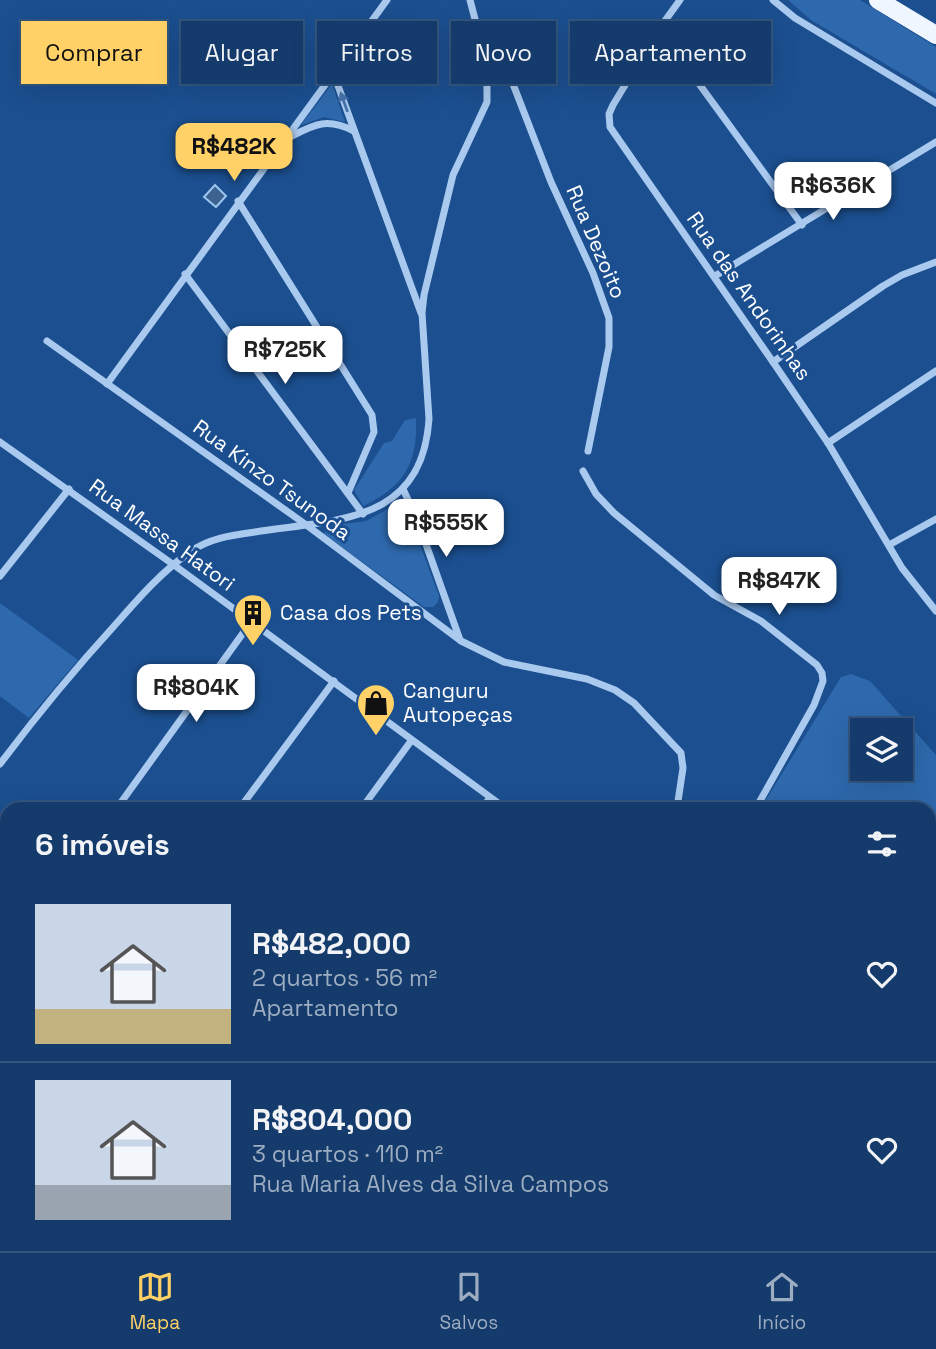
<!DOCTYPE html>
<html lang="pt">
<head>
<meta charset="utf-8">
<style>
	:root { --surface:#143b6b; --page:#1d4271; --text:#f1f3f6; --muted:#9dadc1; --line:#33557e; --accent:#ffd166 }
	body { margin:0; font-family:"Space Grotesk",sans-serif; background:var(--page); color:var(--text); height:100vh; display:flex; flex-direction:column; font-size:26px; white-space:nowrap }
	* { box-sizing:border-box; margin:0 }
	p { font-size:23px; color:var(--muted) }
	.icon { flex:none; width:38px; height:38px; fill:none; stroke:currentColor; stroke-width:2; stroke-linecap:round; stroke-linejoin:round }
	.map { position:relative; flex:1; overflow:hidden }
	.details { position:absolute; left:0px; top:802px; width:936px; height:450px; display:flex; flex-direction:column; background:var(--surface); border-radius:21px 21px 0 0; box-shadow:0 7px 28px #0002,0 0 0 2px var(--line) }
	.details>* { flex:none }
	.guide { position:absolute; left:21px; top:21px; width:894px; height:63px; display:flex; gap:14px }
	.fabs { position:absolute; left:850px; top:718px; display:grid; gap:14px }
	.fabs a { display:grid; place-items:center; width:63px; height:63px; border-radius:0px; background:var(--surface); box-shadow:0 7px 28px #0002,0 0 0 2px var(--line); font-size:35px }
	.price { position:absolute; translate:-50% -60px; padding:0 16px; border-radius:14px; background:#fff; color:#222; font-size:23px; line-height:46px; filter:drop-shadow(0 2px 4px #0008) }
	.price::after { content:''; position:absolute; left:50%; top:42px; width:21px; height:16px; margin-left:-10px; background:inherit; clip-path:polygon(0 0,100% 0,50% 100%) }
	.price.active { background:var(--accent); color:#111 }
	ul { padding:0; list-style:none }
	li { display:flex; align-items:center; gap:21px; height:175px; padding:0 35px }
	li+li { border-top:2px solid var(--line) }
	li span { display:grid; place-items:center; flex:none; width:196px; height:140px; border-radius:0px; color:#555 }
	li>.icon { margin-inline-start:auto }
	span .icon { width:84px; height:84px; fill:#fffc; stroke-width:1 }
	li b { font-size:30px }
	h2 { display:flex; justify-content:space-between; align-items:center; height:84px; padding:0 35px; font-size:30px }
	.pill { padding:0 24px; border-radius:0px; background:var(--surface); box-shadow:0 7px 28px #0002,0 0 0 2px var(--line); font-size:24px; line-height:63px }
	.pill.active { background:var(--accent); color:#111 }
	.dock { display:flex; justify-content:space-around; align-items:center; height:98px; border-top:2px solid var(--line); background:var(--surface); font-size:19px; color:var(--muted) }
	.dock a { display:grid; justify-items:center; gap:4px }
	.dock .active { color:var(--accent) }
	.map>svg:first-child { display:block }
	.green { fill:#2e69ad; fill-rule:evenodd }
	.water { fill:#3c6290; stroke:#9cc4f0; stroke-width:2 }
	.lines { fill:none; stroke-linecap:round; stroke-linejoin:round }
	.minor { stroke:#a9c9ee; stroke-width:7 }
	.primary { stroke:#f0f6ff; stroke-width:18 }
	.oneway { fill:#4674ac }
	.labels { text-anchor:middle; stroke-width:6; stroke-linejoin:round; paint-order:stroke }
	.street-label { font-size:21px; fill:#fff; stroke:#1b4f8f }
	.poi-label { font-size:21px; fill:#fff; stroke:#1b4f8f; text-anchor:start }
</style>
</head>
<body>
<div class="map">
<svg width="936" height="1251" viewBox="0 0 936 1251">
	<rect width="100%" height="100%" fill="#1b4f8f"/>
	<g class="green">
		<polygon points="788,0 860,0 936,47 936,94 811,20"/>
		<polygon points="332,84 345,122 324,117 301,125"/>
		<path d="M416,418C418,463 404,487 363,506L354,490L384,443L392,441L405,420Z"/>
		<polygon points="399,503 406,507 439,596 438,602 433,607 424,607 324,534 328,526 366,521"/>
		<polygon points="0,603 78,660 29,718 0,696"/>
		<path d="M851,674L870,681L936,755V976L929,983V808H761L841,677ZM863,730H901V768H863Z"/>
		<polygon points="0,1054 7,1055 7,1147 0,1146"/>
		<polygon points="332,1244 558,1244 550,1251 343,1251"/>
	</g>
	<g class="water">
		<polygon points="215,185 226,196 216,207 204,197"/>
		<polygon points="936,979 936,1004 931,1010 936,1023 936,1056 929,1039 929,986"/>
		<polygon points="2,1194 7,1197 7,1237 0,1236 0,1195"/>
		<polygon points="103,1244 163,1244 172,1251 122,1251"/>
		<polygon points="228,1244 297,1244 304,1251 211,1251"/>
		<polygon points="573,1244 601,1244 597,1251 567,1251"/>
	</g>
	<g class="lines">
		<g class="minor">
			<polyline points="680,0 659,29 613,105 609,114 610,127 773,362 828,443 902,568 936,611"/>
			<polyline points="773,0 795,18 936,103"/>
			<polyline points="659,29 802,225"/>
			<polyline points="487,65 502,73 513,84 551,182 593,273 609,318 609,347 588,451"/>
			<polyline points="333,72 421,313"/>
			<path d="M284,140C312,126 324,116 354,131"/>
			<polyline points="238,201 372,415 374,432 348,493"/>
			<polyline points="185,274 363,514"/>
			<polyline points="715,276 936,142"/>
			<polyline points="47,341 305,524 461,641 504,662 587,679 615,690 634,703 681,753 683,768 677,808"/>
			<polyline points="773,362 883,286 902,275 936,262"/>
			<polyline points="107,384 387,0"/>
			<polyline points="0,442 174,565 505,808"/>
			<polyline points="828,443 936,371"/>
			<polyline points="583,471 596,494 614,513 714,595 761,621 817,665 822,673 823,681 814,705 756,808"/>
			<polyline points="403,489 417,519 460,640"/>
			<polyline points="889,545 936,519"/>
			<polyline points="0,576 69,489"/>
			<path d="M0,764C37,715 73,671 115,625C138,599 161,572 190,552C209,538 233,535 255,532C337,519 422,524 429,419L422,313L424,295L453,175L487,102V65L470,0"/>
			<polyline points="117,808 251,622"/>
			<polyline points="240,808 334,681"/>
			<polyline points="362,808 411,741"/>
			<polyline points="482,808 490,798"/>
			<polyline points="0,969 7,960"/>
			<polyline points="0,1043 7,1044"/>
			<polyline points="929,1157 936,1154"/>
			<polyline points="0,1177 7,1174"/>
			<polyline points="929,1229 936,1237"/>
			<polyline points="687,1251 692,1244"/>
			<polyline points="808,1251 813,1244"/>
		</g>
		<polyline class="primary" points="878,0 936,35"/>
	</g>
	<defs><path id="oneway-solid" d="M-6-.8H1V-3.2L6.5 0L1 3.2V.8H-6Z" transform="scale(1.75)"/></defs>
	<use class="oneway" href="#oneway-solid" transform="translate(344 102) rotate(-110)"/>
	<defs>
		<symbol id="building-pin" viewBox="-11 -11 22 30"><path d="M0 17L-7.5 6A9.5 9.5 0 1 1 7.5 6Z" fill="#ffd166" stroke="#1b4f8f"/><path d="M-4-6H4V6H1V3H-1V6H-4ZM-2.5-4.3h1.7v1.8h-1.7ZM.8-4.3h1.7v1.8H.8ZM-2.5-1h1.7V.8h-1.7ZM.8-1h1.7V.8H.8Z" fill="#111"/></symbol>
		<symbol id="shop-pin" viewBox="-11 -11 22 30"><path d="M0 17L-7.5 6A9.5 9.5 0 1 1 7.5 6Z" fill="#ffd166" stroke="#1b4f8f"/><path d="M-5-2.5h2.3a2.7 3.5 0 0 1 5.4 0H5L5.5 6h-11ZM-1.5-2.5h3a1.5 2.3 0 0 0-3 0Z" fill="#111"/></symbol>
	</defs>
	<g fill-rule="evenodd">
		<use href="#building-pin" x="231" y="591" width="44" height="60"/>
		<use href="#shop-pin" x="354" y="681" width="44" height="60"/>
	</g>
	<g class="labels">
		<g class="street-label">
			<text transform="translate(596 242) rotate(67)" y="7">Rua Dezoito</text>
			<text transform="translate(749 296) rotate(55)" y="7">Rua das Andorinhas</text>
			<text transform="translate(272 480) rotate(36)" y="7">Rua Kinzo Tsunoda</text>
			<text transform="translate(162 535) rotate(36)" y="7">Rua Massa Hatori</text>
		</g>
		<g class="poi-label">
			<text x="280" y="620">Casa dos Pets</text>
			<text x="403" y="698">Canguru<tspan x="403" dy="24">Autopeças</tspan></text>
		</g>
	</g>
</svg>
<div class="fabs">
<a><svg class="icon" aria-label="layers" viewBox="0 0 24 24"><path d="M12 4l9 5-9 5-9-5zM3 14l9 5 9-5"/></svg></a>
</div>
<b class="price active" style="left:234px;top:183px">R$482K</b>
<b class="price" style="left:833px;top:222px">R$636K</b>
<b class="price" style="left:285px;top:386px">R$725K</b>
<b class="price" style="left:446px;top:559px">R$555K</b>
<b class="price" style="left:779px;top:617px">R$847K</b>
<b class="price" style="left:196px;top:724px">R$804K</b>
<div class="guide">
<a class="pill active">Comprar</a>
<a class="pill">Alugar</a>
<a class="pill">Filtros</a>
<a class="pill">Novo</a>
<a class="pill">Apartamento</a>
</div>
<section class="details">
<h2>6 imóveis<svg class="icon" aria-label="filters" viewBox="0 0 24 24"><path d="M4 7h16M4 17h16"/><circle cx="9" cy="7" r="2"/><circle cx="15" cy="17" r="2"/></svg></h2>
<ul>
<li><span style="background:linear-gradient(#c9d6e8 75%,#c2b280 0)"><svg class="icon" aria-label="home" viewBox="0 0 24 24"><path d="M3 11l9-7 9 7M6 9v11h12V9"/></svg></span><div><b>R$482,000</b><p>2 quartos · 56 m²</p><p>Apartamento</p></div><svg class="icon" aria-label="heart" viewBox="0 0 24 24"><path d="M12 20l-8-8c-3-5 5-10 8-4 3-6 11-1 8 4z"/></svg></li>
<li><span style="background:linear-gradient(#c9d6e8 75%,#9aa5b1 0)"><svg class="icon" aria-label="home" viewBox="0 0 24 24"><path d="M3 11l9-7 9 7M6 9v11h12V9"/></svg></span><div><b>R$804,000</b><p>3 quartos · 110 m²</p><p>Rua Maria Alves da Silva Campos</p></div><svg class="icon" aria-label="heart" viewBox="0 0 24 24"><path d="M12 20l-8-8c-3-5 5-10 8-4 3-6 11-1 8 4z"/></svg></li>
</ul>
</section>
</div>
<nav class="dock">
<a class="active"><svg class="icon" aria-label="map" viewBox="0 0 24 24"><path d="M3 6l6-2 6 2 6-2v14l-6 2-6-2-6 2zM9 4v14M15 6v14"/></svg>Mapa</a>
<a><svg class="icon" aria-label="saved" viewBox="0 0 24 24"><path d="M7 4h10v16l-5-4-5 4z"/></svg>Salvos</a>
<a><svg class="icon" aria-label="home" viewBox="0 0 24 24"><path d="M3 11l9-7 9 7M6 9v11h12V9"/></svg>Início</a>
</nav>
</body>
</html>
